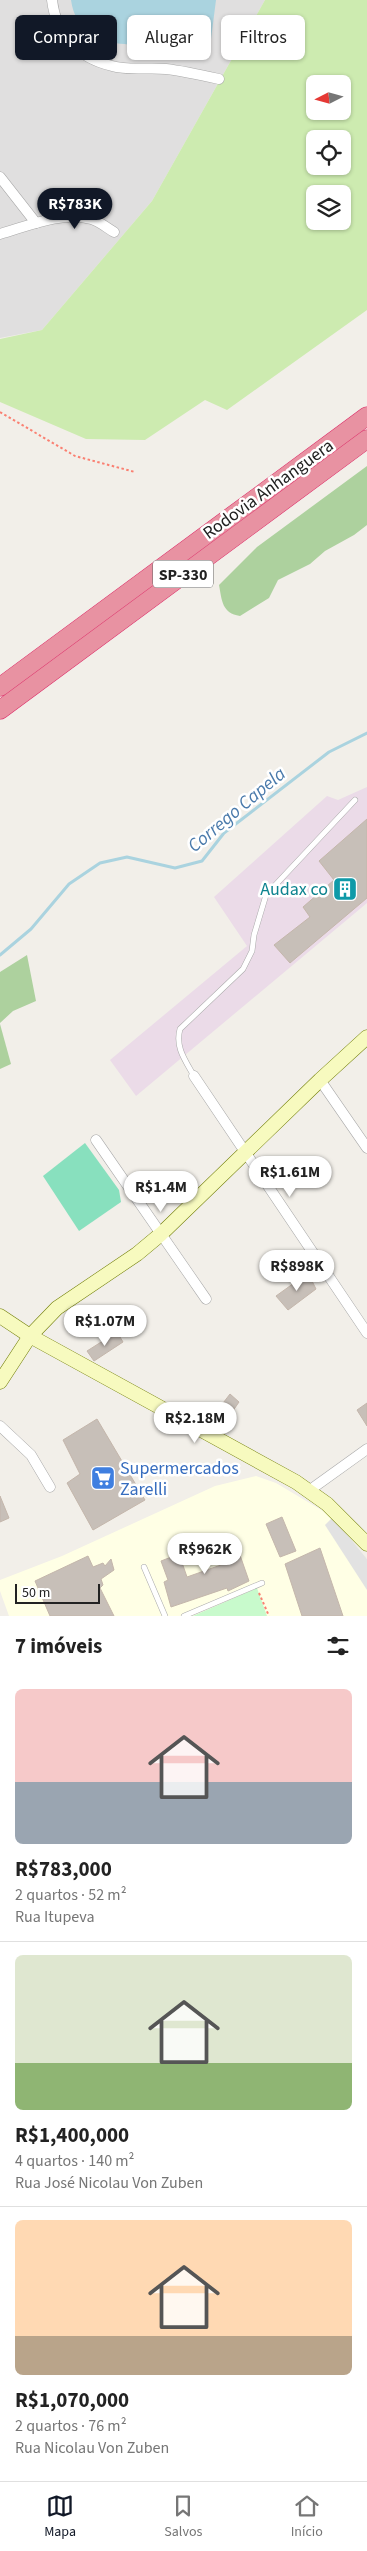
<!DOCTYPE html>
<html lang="pt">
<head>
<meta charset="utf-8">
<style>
	:root { --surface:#fff; --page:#f2f2f2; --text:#222; --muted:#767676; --line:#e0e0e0; --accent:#111827 }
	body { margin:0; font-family:"Source Sans 3",sans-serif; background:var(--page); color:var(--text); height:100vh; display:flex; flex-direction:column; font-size:19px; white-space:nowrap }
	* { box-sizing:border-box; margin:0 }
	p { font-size:16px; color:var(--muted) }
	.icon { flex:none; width:28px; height:28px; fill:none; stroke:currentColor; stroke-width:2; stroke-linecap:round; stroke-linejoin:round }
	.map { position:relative; height:1616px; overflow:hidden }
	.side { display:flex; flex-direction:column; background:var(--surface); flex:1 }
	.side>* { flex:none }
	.guide { position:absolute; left:15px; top:15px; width:338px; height:45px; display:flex; gap:10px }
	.needle { width:32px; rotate:264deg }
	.tools { position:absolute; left:306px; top:75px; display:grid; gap:10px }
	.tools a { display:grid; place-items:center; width:45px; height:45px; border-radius:8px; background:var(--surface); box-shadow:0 1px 4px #0004; font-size:25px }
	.scale { position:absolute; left:15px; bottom:12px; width:85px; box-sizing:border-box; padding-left:5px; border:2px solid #222; border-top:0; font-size:14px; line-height:18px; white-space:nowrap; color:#222; -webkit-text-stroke:4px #fff; paint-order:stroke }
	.price { position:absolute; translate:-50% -42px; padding:0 11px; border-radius:18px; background:#fff; color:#222; font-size:16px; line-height:32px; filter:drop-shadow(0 1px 2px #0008) }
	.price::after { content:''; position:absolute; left:50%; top:30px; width:15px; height:11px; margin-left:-8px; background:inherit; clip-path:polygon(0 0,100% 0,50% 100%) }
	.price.current { background:var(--accent); color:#fff }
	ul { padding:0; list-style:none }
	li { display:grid; align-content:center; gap:10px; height:265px; padding:0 15px }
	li+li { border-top:1px solid var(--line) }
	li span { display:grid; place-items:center; height:155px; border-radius:8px; color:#555 }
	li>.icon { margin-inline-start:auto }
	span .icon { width:90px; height:90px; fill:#fffc; stroke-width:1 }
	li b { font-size:21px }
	h2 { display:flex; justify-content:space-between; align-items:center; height:60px; padding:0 15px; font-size:21px }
	.chip { padding:0 18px; border-radius:8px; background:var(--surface); box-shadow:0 1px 4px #0004; font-size:18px; line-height:45px }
	.chip.current { background:var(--accent); color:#fff }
	.menu { display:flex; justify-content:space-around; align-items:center; height:70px; border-top:1px solid var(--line); background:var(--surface); font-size:14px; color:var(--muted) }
	.menu a { display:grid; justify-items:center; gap:2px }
	.menu .current { color:var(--accent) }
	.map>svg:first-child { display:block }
	.residential { fill:#e0dfdf }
	.industrial { fill:#ebdbe8 }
	.education { fill:#ffffe5 }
	.grass { fill:#cdebb0; fill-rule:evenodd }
	.forest { fill:#add19e }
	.park { fill:#c8facc }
	.pitch { fill:#88e0be }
	.parking { fill:#e2e2e2 }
	.water { fill:#aad3df }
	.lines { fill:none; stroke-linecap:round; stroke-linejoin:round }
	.stream { stroke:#aad3df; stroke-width:3 }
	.building { fill:#c7bfb8; stroke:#c4b6ab }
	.lane-casing { stroke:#a9a9a9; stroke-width:6 }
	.street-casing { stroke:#a9a9a9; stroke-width:11 }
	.secondary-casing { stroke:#707d05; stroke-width:15 }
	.highway-casing { stroke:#dc2a67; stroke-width:19 }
	.path { stroke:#fa8072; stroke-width:2; stroke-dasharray:2.5 2.5; stroke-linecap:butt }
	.lane { stroke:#fff; stroke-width:5 }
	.street { stroke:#fff; stroke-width:10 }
	.secondary { stroke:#f7fabf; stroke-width:14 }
	.highway { stroke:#e892a2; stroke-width:18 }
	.labels { text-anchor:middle; stroke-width:5; stroke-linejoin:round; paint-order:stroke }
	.shield { fill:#fff; stroke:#646464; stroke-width:1 }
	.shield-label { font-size:16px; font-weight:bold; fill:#222 }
	.street-label { font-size:18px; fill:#222; stroke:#fff }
	.culture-label { font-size:18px; fill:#0d838f; stroke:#fff; text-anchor:end }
	.shop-label { font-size:18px; fill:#366cbe; stroke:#fff; text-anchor:start }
	.water-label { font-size:19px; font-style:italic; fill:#4a7aab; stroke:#fff }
</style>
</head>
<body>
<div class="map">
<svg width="367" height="1616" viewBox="0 0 367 1616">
	<rect width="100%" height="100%" fill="#f2efe9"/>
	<polygon class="residential" points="0,0 265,0 152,201 42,330 0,338"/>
	<polygon class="industrial" points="367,787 367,903 136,1096 110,1060 247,946 214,897 327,796 338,800"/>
	<polygon class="education" points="256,1476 276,1483 333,1517 367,1559 367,1616 9,1616 0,1591 0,1580 62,1556 215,1486"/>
	<path class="grass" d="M265,0H367V310L227,410L205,400L145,440L86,439L0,402V339L42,330L152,201ZM315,84H342V111H315ZM315,139H342V166H315ZM315,194H342V221H315Z"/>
	<g class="forest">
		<path d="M367,466V525L354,535L325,551L310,564L278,580L269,598L240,616C222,613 222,601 219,585L257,547Z"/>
		<polygon points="27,955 36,1001 13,1011 0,1023 0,972"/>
		<polygon points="0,1024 11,1064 0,1069"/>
	</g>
	<polygon class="park" points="257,1588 267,1616 193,1616"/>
	<polygon class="pitch" points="85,1143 119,1190 121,1202 79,1231 43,1176"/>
	<polygon class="parking" points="333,1517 367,1559 367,1590 325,1525"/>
	<path class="water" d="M71,0H216L211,39L205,47C183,46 107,48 92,36C80,27 73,15 71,0Z"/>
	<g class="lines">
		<polyline class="stream" points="0,955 31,929 69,884 100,863 127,857 175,868 202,861 224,833 329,752 367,733"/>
	</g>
	<g class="building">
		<polygon points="367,819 367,898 290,963 274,945 310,917 303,907 334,880 319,861"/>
		<polygon points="308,1273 316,1289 288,1310 276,1296"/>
		<polygon points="117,1332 123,1342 94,1361 87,1351"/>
		<polygon points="230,1394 239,1402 221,1428 210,1420"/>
		<polygon points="367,1403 367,1426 357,1410"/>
		<polygon points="97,1419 145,1500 93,1530 67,1483 80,1474 63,1440"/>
		<polygon points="0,1496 9,1518 0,1522"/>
		<polygon points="282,1517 296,1551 280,1557 266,1524"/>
		<polygon points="233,1535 249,1581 228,1591 227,1588 171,1607 164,1582 168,1580 161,1561 179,1554 187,1577 221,1565 214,1542"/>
		<polygon points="320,1548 343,1616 302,1616 285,1564"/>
		<polygon points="88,1556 93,1567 103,1563 105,1566 111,1559 114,1570 101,1579 103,1585 100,1588 114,1616 50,1616 35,1581"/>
	</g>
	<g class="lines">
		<defs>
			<g id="lane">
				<path d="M194,1076C185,1060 175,1047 180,1029L243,969L252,951L254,935L266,895L355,800"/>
				<polyline points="144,1567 165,1616"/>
				<polyline points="184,1616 262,1583"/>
			</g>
			<g id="street">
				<path d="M52,0C56,35 78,58 112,66C129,71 148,67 166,69C183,71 201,75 219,79"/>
				<polyline points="0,177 36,223"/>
				<path d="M0,234C28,226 62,211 91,219C99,221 107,228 114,232"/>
				<polyline points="194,1076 367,1333"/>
				<polyline points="320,1080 367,1148"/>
				<polyline points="96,1140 206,1299"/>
				<polyline points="0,1426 31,1455 50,1487"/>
				<polyline points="310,1490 367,1449"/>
			</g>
			<g id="secondary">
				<polyline points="0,1316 30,1336 296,1482 327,1504 367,1544"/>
				<polyline points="0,1382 30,1336 57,1308 137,1254 161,1234 320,1080 367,1037"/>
			</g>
			<g id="highway">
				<polyline points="0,687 367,416"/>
				<polyline points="0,710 367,439"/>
			</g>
		</defs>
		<use href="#lane" class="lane-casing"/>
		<use href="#street" class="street-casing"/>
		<use href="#secondary" class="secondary-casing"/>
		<use href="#highway" class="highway-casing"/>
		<g class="path">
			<polyline points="0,412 75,456 135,472"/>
			<polyline points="259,1593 269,1616"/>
		</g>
		<use href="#lane" class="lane"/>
		<use href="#street" class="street"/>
		<use href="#secondary" class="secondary"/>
		<use href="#highway" class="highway"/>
	</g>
	<defs>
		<symbol id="building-square" viewBox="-11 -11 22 22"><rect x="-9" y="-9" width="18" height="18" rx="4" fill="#0f9aa8" stroke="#fff"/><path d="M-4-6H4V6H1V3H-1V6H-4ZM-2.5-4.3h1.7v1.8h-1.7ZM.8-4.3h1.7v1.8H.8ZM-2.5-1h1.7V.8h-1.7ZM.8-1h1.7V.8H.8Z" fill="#fff"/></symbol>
		<symbol id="supermarket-square" viewBox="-11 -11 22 22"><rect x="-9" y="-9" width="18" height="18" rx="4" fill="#3f7fe0" stroke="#fff"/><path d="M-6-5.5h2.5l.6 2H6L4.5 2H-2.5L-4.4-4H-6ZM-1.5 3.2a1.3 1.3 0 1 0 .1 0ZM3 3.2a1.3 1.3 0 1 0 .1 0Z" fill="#fff"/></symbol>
	</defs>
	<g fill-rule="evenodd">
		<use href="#building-square" x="331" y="875" width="28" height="28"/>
		<use href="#supermarket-square" x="89" y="1464" width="28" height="28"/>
	</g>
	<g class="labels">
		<rect class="shield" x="153" y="560.5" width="60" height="27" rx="4"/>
		<g class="shield-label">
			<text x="183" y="580">SP-330</text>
		</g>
		<g class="street-label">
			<text transform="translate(268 489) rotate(-36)" y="6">Rodovia Anhanguera</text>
		</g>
		<g class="culture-label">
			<text x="328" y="895">Audax co</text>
		</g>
		<g class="shop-label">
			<text x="120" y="1474">Supermercados<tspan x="120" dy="21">Zarelli</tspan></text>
		</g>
		<g class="water-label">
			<text transform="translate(236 809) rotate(-40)" y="7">Corrego Capela</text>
		</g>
	</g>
</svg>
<div class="tools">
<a><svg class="needle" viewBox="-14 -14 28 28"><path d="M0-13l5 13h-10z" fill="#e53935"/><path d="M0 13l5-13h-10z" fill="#767676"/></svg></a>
<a><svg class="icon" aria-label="locate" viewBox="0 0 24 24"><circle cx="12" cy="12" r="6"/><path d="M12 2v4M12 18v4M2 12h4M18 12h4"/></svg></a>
<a><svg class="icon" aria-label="layers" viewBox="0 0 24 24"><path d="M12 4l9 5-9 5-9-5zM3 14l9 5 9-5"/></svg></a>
</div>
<div class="scale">50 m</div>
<b class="price current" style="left:75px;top:230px">R$783K</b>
<b class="price" style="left:290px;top:1198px">R$1.61M</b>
<b class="price" style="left:161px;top:1213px">R$1.4M</b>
<b class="price" style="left:297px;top:1292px">R$898K</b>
<b class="price" style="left:105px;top:1347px">R$1.07M</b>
<b class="price" style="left:195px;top:1444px">R$2.18M</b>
<b class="price" style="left:205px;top:1575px">R$962K</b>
<div class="guide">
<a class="chip current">Comprar</a>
<a class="chip">Alugar</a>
<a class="chip">Filtros</a>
</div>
</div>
<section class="side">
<h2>7 imóveis<svg class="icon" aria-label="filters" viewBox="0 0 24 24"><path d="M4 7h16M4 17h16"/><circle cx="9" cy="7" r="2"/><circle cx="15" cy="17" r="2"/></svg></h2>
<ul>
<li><span style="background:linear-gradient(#f6c9c9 60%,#9aa5b1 0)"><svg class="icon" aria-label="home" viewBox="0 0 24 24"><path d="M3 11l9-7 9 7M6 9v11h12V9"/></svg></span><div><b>R$783,000</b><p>2 quartos · 52 m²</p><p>Rua Itupeva</p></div></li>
<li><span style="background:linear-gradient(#dfe7d0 70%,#8fb573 0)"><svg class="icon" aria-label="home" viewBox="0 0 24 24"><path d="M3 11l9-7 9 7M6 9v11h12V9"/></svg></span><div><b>R$1,400,000</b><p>4 quartos · 140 m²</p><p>Rua José Nicolau Von Zuben</p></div></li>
<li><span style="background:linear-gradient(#ffd9b3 75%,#b9a48a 0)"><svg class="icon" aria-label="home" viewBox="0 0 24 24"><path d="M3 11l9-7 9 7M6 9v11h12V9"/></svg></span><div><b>R$1,070,000</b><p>2 quartos · 76 m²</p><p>Rua Nicolau Von Zuben</p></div></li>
</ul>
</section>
<nav class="menu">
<a class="current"><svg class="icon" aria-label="map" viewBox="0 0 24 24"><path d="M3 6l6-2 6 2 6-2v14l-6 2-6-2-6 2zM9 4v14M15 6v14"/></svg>Mapa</a>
<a><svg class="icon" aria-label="saved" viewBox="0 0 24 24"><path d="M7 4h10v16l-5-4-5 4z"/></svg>Salvos</a>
<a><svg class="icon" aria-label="home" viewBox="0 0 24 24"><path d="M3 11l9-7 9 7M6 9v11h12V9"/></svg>Início</a>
</nav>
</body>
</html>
